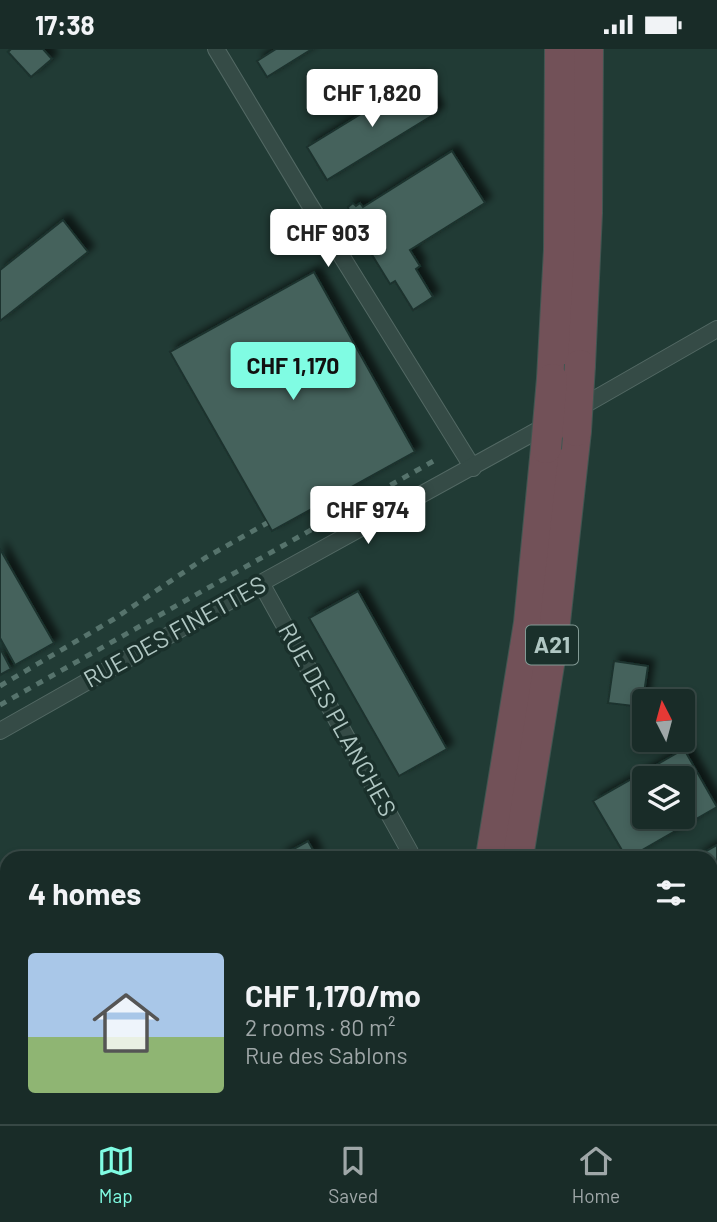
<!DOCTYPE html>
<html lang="en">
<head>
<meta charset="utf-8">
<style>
	:root { --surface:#192c28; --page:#263834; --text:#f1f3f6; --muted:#9fa7a8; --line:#374845; --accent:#80fce3 }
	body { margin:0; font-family:Barlow,sans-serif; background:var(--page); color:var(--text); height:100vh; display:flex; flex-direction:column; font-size:26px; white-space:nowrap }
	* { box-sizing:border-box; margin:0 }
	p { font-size:23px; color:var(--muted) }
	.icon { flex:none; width:38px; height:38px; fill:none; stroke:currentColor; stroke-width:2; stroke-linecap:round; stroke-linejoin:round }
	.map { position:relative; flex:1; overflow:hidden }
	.details { position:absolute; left:0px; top:802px; width:718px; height:275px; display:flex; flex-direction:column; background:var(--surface); border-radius:21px 21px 0 0; box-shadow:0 4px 10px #0003,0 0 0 2px var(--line) }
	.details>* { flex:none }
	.needle { width:46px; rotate:354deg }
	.controls { position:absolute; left:632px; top:640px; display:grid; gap:14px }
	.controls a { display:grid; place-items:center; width:63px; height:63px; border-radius:7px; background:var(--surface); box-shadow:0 4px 10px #0003,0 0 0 2px var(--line); font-size:35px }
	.price { position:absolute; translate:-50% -60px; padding:0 16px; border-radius:7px; background:#fff; color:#222; font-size:23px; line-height:46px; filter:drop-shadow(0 2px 4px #0008) }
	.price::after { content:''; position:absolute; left:50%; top:42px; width:21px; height:16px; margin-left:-10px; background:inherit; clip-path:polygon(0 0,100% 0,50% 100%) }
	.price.on { background:var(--accent); color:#111 }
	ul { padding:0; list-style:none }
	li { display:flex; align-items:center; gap:21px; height:175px; padding:0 28px }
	li span { display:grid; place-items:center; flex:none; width:196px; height:140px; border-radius:7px; color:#555 }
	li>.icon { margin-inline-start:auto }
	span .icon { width:84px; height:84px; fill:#fffc; stroke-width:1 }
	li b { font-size:30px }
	h2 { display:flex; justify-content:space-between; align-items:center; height:84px; padding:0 28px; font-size:30px }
	.status { display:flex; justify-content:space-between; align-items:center; height:49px; padding:0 35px; background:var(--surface); direction:ltr }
	.status svg { height:19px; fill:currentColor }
	.tabs { display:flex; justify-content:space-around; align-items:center; height:98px; border-top:2px solid var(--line); background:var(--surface); font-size:19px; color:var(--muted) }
	.tabs a { display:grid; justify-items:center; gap:4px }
	.tabs .on { color:var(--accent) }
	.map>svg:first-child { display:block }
	.green { fill:#2f4732 }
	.building { fill:#44625c; stroke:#1c322d; stroke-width:2; fill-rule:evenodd; filter:url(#shadow) }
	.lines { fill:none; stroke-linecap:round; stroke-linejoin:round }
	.minor-casing { stroke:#536964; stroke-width:18 }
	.motorway-casing { stroke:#405651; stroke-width:32 }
	.minor { stroke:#354b46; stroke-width:16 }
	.motorway { stroke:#725158; stroke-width:30 }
	.rail { stroke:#56736c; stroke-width:5; stroke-dasharray:7 7; stroke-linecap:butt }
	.motorway-bridge-casing { stroke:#405651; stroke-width:32; stroke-linecap:butt }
	.motorway-bridge { stroke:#725158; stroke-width:30 }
	.labels { text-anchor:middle; stroke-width:7; stroke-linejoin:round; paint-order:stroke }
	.shield { fill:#1a302b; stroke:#839a95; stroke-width:2 }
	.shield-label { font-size:23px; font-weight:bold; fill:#b0c7c3 }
	.street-label { font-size:24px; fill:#b0c7c3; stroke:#1a302b }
</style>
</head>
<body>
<div class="status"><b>17:38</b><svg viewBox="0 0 49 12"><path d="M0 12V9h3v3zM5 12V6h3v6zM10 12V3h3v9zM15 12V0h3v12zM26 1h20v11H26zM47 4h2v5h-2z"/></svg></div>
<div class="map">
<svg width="717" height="1075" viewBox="0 0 717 1075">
	<defs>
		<filter id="shadow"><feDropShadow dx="6" dy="-6" stdDeviation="3.5" flood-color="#0009"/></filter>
	</defs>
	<rect width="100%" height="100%" fill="#213b35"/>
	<polygon class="green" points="504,1069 555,1069 559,1075 502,1075"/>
	<g class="building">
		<polygon points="11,0 43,0 52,10 31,28 8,3"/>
		<polygon points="276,0 312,0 267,28 257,12"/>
		<polygon points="418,30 438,63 327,131 307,98"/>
		<polygon points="452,102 485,154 410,201 420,217 416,220 433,248 413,261 395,232 390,235 348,167 350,166 348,158 353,154 356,157 360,154 363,158"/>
		<polygon points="63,171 88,203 0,272 0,221"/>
		<polygon points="314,223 415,403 272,482 170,303"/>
		<polygon points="0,500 54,594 15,616 0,589"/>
		<polygon points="358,542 447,700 399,727 309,569"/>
		<polygon points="0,599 11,620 0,626"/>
		<polygon points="614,612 648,617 642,658 608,654"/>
		<path d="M684,700L717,758L630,808H626L593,752ZM644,730H682V768H644Z"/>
		<polygon points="308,792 317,808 279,808"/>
		<polygon points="717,796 717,868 710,872 710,808 696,808"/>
		<polygon points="0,892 7,905 7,923 0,926"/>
		<polygon points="7,1060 7,1069 18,1069 22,1075 0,1075 0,1065"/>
	</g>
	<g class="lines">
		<defs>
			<g id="minor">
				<polyline points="216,0 308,153 473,419"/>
				<polyline points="574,362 717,280"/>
				<polyline points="261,534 410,803 410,808"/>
				<polyline points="0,682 261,534 551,374"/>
				<polyline points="214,1075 222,1069"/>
			</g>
			<g id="motorway">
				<polyline points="580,316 587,164 588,0"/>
				<polyline points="552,330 559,201 560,0"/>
				<polyline points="491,808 529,574 546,399"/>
				<polyline points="518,808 553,591 576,382"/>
				<polyline points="431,1075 433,1069"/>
				<polyline points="459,1075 461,1069"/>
			</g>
		</defs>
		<use href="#minor" class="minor-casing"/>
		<use href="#motorway" class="motorway-casing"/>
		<use href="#minor" class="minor"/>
		<use href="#motorway" class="motorway"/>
		<g class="rail">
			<polyline points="0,637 114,570 205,509 267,474"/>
			<polyline points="0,656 437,410"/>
		</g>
		<defs>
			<g id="motorway-bridge">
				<polyline points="576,382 580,316"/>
				<polyline points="546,399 552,330"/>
			</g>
		</defs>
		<use href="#motorway-bridge" class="motorway-bridge-casing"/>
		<use href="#motorway-bridge" class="motorway-bridge"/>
	</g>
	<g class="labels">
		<rect class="shield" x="526" y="576.5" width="52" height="39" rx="5"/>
		<g class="shield-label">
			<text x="552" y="604">A21</text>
		</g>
		<g class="street-label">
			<text transform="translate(175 583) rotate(-29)" y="8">RUE DES FINETTES</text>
			<text transform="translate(337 671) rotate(61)" y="8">RUE DES PLANCHES</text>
		</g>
	</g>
</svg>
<div class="controls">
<a><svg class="needle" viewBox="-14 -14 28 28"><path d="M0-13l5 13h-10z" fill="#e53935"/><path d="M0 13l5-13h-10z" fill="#9fa7a8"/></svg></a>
<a><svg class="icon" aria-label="layers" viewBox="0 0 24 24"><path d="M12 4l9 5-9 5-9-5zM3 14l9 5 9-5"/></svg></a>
</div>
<b class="price" style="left:372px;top:80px">CHF 1,820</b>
<b class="price" style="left:328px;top:220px">CHF 903</b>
<b class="price on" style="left:293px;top:353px">CHF 1,170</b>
<b class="price" style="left:368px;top:497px">CHF 974</b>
<section class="details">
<h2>4 homes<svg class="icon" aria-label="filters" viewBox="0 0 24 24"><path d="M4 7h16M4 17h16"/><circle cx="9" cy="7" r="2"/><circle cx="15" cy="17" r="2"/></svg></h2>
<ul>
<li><span style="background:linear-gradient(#a9c7e8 60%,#8fb573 0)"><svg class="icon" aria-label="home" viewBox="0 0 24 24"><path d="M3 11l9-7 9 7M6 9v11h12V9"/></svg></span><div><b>CHF 1,170/mo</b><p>2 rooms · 80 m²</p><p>Rue des Sablons</p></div></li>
</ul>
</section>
</div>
<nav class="tabs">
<a class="on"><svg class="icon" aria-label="map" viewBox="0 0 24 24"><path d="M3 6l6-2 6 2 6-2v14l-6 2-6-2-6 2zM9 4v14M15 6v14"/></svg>Map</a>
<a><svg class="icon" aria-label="saved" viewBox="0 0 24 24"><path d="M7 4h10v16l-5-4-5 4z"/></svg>Saved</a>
<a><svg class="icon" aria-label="home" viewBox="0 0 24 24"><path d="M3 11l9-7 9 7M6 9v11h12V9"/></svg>Home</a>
</nav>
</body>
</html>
